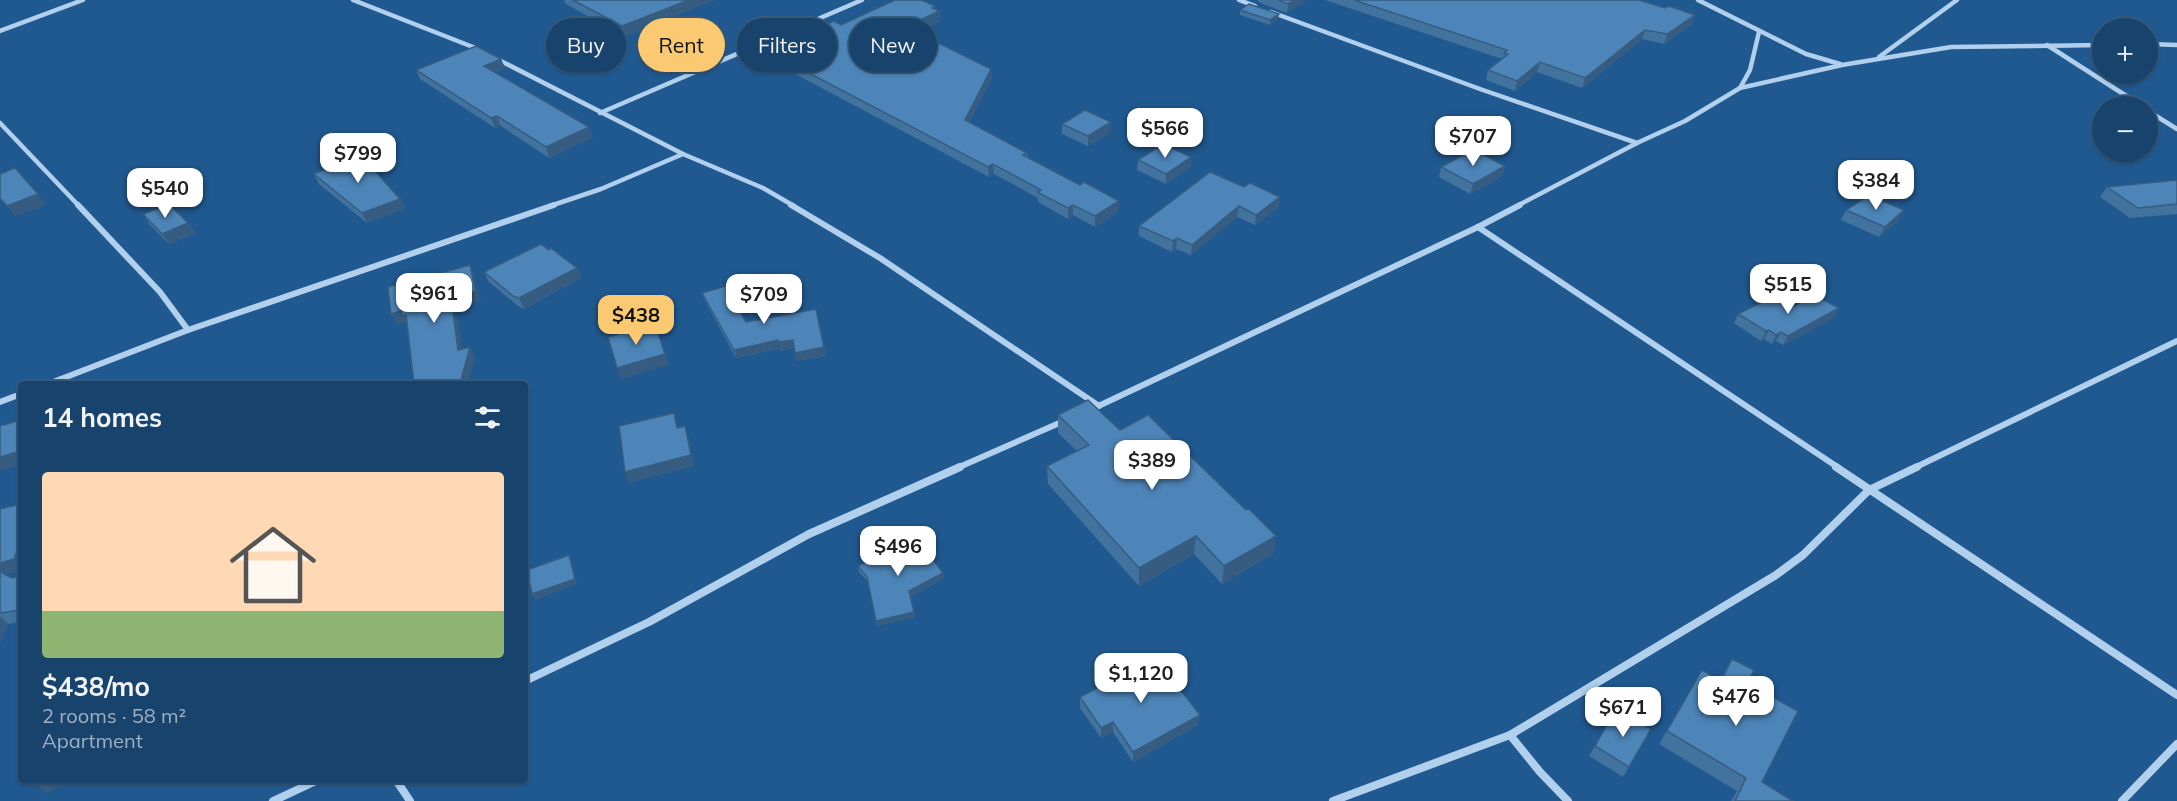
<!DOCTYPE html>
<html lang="en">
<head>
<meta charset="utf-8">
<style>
	:root { --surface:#18436c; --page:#214a72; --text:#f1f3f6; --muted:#9fb0c2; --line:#365c7f; --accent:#fac971 }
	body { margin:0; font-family:Mulish,sans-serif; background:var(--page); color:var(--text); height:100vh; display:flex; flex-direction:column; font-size:22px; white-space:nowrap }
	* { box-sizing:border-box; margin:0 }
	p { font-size:20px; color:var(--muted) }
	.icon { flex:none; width:33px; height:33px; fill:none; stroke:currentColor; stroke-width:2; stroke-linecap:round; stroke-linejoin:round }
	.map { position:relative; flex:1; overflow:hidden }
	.panel { position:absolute; left:18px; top:381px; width:510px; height:402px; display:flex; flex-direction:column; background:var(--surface); border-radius:6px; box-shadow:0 2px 4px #0004,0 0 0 2px var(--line) }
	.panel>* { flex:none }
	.top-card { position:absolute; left:546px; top:18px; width:570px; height:54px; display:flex; gap:12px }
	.buttons { position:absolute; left:2092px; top:18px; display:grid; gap:12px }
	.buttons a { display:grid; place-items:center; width:66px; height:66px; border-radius:50%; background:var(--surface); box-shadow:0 2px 4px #0004,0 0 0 2px var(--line); font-size:30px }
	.price { position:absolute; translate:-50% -51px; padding:0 14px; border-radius:12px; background:#fff; color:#222; font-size:20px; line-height:39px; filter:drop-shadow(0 2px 3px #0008) }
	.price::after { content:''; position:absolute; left:50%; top:36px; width:18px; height:14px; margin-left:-9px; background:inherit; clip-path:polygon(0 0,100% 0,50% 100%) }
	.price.current { background:var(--accent); color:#111 }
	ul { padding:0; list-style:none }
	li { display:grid; align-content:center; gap:12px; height:318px; padding:0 24px }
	li span { display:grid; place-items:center; height:186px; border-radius:6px; color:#555 }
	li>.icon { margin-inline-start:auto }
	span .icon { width:108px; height:108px; fill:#fffc; stroke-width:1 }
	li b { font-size:26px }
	h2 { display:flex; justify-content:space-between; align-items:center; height:72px; padding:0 24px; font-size:26px }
	.pill { padding:0 21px; border-radius:27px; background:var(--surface); box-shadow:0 2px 4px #0004,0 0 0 2px var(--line); font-size:21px; line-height:54px }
	.pill.current { background:var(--accent); color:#111 }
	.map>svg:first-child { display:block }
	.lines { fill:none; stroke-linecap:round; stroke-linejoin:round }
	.minor-far2 { stroke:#b0d0ed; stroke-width:4.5 }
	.minor-far1 { stroke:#b0d0ed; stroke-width:6 }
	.minor { stroke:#b0d0ed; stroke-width:8 }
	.wall { fill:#42729e }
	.shaded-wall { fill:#365d81 }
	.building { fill:#4d85b8; stroke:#365d81; stroke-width:1.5 }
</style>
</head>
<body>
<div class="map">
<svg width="2177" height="801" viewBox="0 0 2177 801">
	<rect width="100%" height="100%" fill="#205990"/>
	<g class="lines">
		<g class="minor-far2">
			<polyline points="353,0 478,49"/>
			<polyline points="1239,0 1255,6"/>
			<polyline points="1698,0 1806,54 1840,64"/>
			<polyline points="1271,12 1480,89 1637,143"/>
			<polyline points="0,31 83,0"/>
			<polyline points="2148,44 2177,45"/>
			<polyline points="2047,45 2142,106"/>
			<polyline points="1879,57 1957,0"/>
			<polyline points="495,58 683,154 763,188 794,206"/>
			<polyline points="1740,88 1750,70 1759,32"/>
			<polyline points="2148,111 2177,129"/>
			<polyline points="600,113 862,0"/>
			<polyline points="0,123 79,206"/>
			<polyline points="550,206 601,189 683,154"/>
			<polyline points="1517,206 1637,143 1685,121 1740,88 1842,65 1951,47 2103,45"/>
		</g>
		<g class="minor-far1">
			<polyline points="78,205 160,292 188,330"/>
			<polyline points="791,205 880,258 1099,406"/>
			<polyline points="1478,227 1839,468"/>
			<polyline points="48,384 188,330 554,205"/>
			<polyline points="0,402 21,394"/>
			<polyline points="1090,410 1478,227 1520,205"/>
			<polyline points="957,468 1064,421"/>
			<polyline points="1914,468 2177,341"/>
		</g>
		<g class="minor">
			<polyline points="1836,467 2177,695"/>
			<polyline points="525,681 649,622 809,534 960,467"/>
			<polyline points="1510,735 1540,772 1568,801"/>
			<polyline points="396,780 410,801"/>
			<polyline points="273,801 318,780"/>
			<polyline points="1333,801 1510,735 1776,575 1803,555 1869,490 1917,467"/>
			<polyline points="2122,801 2177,744"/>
		</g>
	</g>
	<g class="wall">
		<polygon points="564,0 714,0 624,36 566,4"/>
		<polygon points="1258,0 1307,0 1287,13 1258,2"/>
		<polygon points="1325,0 1639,0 1692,24 1664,44 1642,39 1582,88 1537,72 1515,91 1486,80 1488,70 1502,59"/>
		<polygon points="936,6 936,10 939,11 940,21 916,32 992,78 969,123 1027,153 1028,157 1119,211 1095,227 1073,215 1068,219 1038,202 1038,198 994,174 989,177 769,60 767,51"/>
		<polygon points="1240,10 1278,19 1270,25 1240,15"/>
		<polygon points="501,59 505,68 495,73 593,137 549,158 501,126 495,128 420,79 416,70"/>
		<polygon points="1111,122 1111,132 1088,146 1062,134 1062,124"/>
		<polygon points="1472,155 1505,166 1502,176 1470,194 1439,177 1441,167"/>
		<polygon points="1138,160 1191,167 1166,184 1137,170"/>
		<polygon points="1210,172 1279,207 1255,225 1237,217 1191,255 1176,249 1172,252 1139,236 1139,226"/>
		<polygon points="314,174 400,199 405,208 367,223 319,184"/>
		<polygon points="2177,180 2177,214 2130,218 2100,197 2107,187"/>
		<polygon points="1846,210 1898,221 1879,237 1841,220"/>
		<polygon points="143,214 188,223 195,233 169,244 150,225"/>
		<polygon points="549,250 577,268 581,278 524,309 518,306 489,282 484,272"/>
		<polygon points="702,293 746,322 816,309 826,356 796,361 794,348 781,351 780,348 736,358 705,301"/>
		<polygon points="1791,308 1839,308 1833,318 1783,345 1776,341 1772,344 1764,339 1761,341 1734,323 1738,314"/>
		<polygon points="1058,415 1120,430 1273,554 1222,584 1194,554 1139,586 1048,484 1047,466 1077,451 1058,433"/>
		<polygon points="0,509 5,575 12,578 21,576 21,622 8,624 0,643"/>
		<polygon points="858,566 943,573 944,578 910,597 915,617 877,626 868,582 859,572"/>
		<polygon points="1732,659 1747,683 1762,782 1793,801 1731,801 1737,791 1659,744 1702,670 1720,680"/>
		<polygon points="1080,697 1198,725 1133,762 1113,732 1101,738 1080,708"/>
		<polygon points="1616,709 1629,767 1623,777 1589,756"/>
	</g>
	<g class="shaded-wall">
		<polygon points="689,0 714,0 624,36 622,26"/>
		<polygon points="1294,0 1307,0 1287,13 1288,4"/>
		<polygon points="936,6 936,12 939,11 940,21 907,37 906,27"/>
		<polygon points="1279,14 1278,19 1270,25 1270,20"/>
		<polygon points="1695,15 1692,24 1664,44 1667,34"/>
		<polygon points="1645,30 1642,39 1582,88 1585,78"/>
		<polygon points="501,59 505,68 488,76 484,66"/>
		<polygon points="1540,62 1537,72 1515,91 1517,81"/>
		<polygon points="991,69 992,78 965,130 965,120"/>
		<polygon points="497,116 501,126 495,128 491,118"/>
		<polygon points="1111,122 1111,132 1088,146 1088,136"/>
		<polygon points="589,127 593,137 549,158 546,147"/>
		<polygon points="1191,157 1191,167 1166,184 1166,174"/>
		<polygon points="993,164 994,174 989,177 988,167"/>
		<polygon points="1505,166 1502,176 1470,194 1473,184"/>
		<polygon points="38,194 46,205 15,216 7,206"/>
		<polygon points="1280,197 1279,207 1255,225 1256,215"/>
		<polygon points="400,199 405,208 367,223 362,213"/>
		<polygon points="1119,201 1119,211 1095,227 1095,216"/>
		<polygon points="1073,205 1073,215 1068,219 1068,208"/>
		<polygon points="1239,206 1237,217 1191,255 1192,245"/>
		<polygon points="1904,210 1898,221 1879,237 1885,227"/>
		<polygon points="188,223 195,233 169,244 162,234"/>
		<polygon points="1177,238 1176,249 1172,252 1173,241"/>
		<polygon points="470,265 475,276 481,301 456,308 464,361 458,350 451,297"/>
		<polygon points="577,268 581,278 524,309 519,298"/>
		<polygon points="1839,308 1833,318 1783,345 1788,336"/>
		<polygon points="401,311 406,315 407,327 405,322 397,324 391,314"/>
		<polygon points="1769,330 1764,339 1761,341 1766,331"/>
		<polygon points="1781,332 1776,341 1772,344 1776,335"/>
		<polygon points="778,340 793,340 794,348 781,351 780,348 736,358 734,350"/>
		<polygon points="470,347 475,358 468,384 460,384"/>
		<polygon points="824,347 826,356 796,361 795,353"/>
		<polygon points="665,354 669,365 621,379 617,368"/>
		<polygon points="685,426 689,437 694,466 629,483 625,472"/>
		<polygon points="21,451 21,465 0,471 0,457"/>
		<polygon points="1196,536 1194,554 1139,586 1139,568"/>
		<polygon points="1276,536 1273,554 1222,584 1224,566"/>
		<polygon points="21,541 21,571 0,576 0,563"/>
		<polygon points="569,555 571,561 577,584 535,600 532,594"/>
		<polygon points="943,573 944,578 910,597 909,591"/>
		<polygon points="914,612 915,617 877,626 876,621"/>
		<polygon points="0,616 8,624 0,643"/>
		<polygon points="1200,715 1198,725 1133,762 1133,752"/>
		<polygon points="1113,722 1113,732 1101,738 1101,728"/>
		<polygon points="41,780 77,780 46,793 34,783"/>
	</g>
	<g class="building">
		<polygon points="573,0 689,0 622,26"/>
		<polygon points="895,0 921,0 936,6 932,8 939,11 906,27 991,69 965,120 1027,153 1023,155 1080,185 1084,182 1119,201 1095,216 1073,205 1068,208 1037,192 1041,190 993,164 988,167 767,51 834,21 841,25"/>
		<polygon points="1278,0 1294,0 1288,4"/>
		<polygon points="1354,0 1639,0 1665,8 1669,6 1695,15 1667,34 1645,30 1585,78 1540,62 1517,81 1488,70 1508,54 1504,53 1507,50"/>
		<polygon points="1249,4 1279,14 1270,20 1240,10"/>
		<polygon points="476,46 501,59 484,66 589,127 546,147 497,116 491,118 416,70"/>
		<polygon points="1085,110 1111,122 1088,136 1062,124"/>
		<polygon points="1163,144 1191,157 1166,174 1138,160"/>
		<polygon points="1478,152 1505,166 1473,184 1441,167 1467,153 1472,155"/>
		<polygon points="361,155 400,199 362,213 314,174"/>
		<polygon points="15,168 38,194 7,206 0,198 0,174"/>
		<polygon points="1210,172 1244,187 1250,183 1280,197 1256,215 1239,206 1192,245 1177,238 1173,241 1139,226"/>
		<polygon points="2177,180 2177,204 2138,208 2107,187"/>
		<polygon points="1869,195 1904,210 1885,227 1846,210"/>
		<polygon points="169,204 188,223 162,234 143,214"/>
		<polygon points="541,244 549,250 551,248 577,268 519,298 513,296 484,272"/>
		<polygon points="470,265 476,291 451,297 458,350 470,347 460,384 414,384 406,315 402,316 401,311 391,314 388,287"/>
		<polygon points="726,286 746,322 816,309 824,347 795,353 793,340 779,342 778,340 734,350 702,293"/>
		<polygon points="1813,294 1839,308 1788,336 1781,332 1776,335 1769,330 1766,331 1738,314 1772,297 1791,308"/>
		<polygon points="655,324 665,354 617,368 608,337"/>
		<polygon points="1088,400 1120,430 1148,415 1246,510 1249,509 1276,536 1224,566 1196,536 1139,568 1047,466 1089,445 1058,415"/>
		<polygon points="674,413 677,428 685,426 691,455 625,472 619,426"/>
		<polygon points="21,420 21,451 0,457 0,426"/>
		<polygon points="21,504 21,541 14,559 0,563 0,509"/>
		<polygon points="913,533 943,573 909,591 914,612 876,621 867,577 858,566"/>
		<polygon points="569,555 575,579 532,594 527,570"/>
		<polygon points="0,572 12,578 21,576 21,610 0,613"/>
		<polygon points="1155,657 1200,715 1133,752 1113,722 1101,728 1080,697"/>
		<polygon points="1732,659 1754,670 1747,683 1798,711 1762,782 1793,801 1735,801 1746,778 1667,731 1702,670 1721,681"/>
		<polygon points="1616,709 1651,729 1629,767 1595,746"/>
		<polygon points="34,780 41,780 34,783"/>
	</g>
</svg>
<div class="buttons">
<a>+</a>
<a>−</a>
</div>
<b class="price" style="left:1165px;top:159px">$566</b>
<b class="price" style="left:1473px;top:167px">$707</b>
<b class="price" style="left:358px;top:184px">$799</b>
<b class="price" style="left:1876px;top:211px">$384</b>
<b class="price" style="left:165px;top:219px">$540</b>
<b class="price" style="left:1788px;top:315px">$515</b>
<b class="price" style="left:434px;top:324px">$961</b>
<b class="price" style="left:764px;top:325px">$709</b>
<b class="price current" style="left:636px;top:346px">$438</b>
<b class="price" style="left:1152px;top:491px">$389</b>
<b class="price" style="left:898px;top:577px">$496</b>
<b class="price" style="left:1141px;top:704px">$1,120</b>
<b class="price" style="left:1736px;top:727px">$476</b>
<b class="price" style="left:1623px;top:738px">$671</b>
<div class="top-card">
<a class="pill">Buy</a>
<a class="pill current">Rent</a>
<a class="pill">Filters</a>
<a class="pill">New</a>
</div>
<section class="panel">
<h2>14 homes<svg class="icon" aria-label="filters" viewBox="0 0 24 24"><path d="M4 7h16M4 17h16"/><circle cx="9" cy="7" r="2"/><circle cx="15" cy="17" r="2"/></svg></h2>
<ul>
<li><span style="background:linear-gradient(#ffd9b3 75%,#8fb573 0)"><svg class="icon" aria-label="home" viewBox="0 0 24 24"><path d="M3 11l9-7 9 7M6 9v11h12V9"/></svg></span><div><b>$438/mo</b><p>2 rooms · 58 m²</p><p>Apartment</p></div></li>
</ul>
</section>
</div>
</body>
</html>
